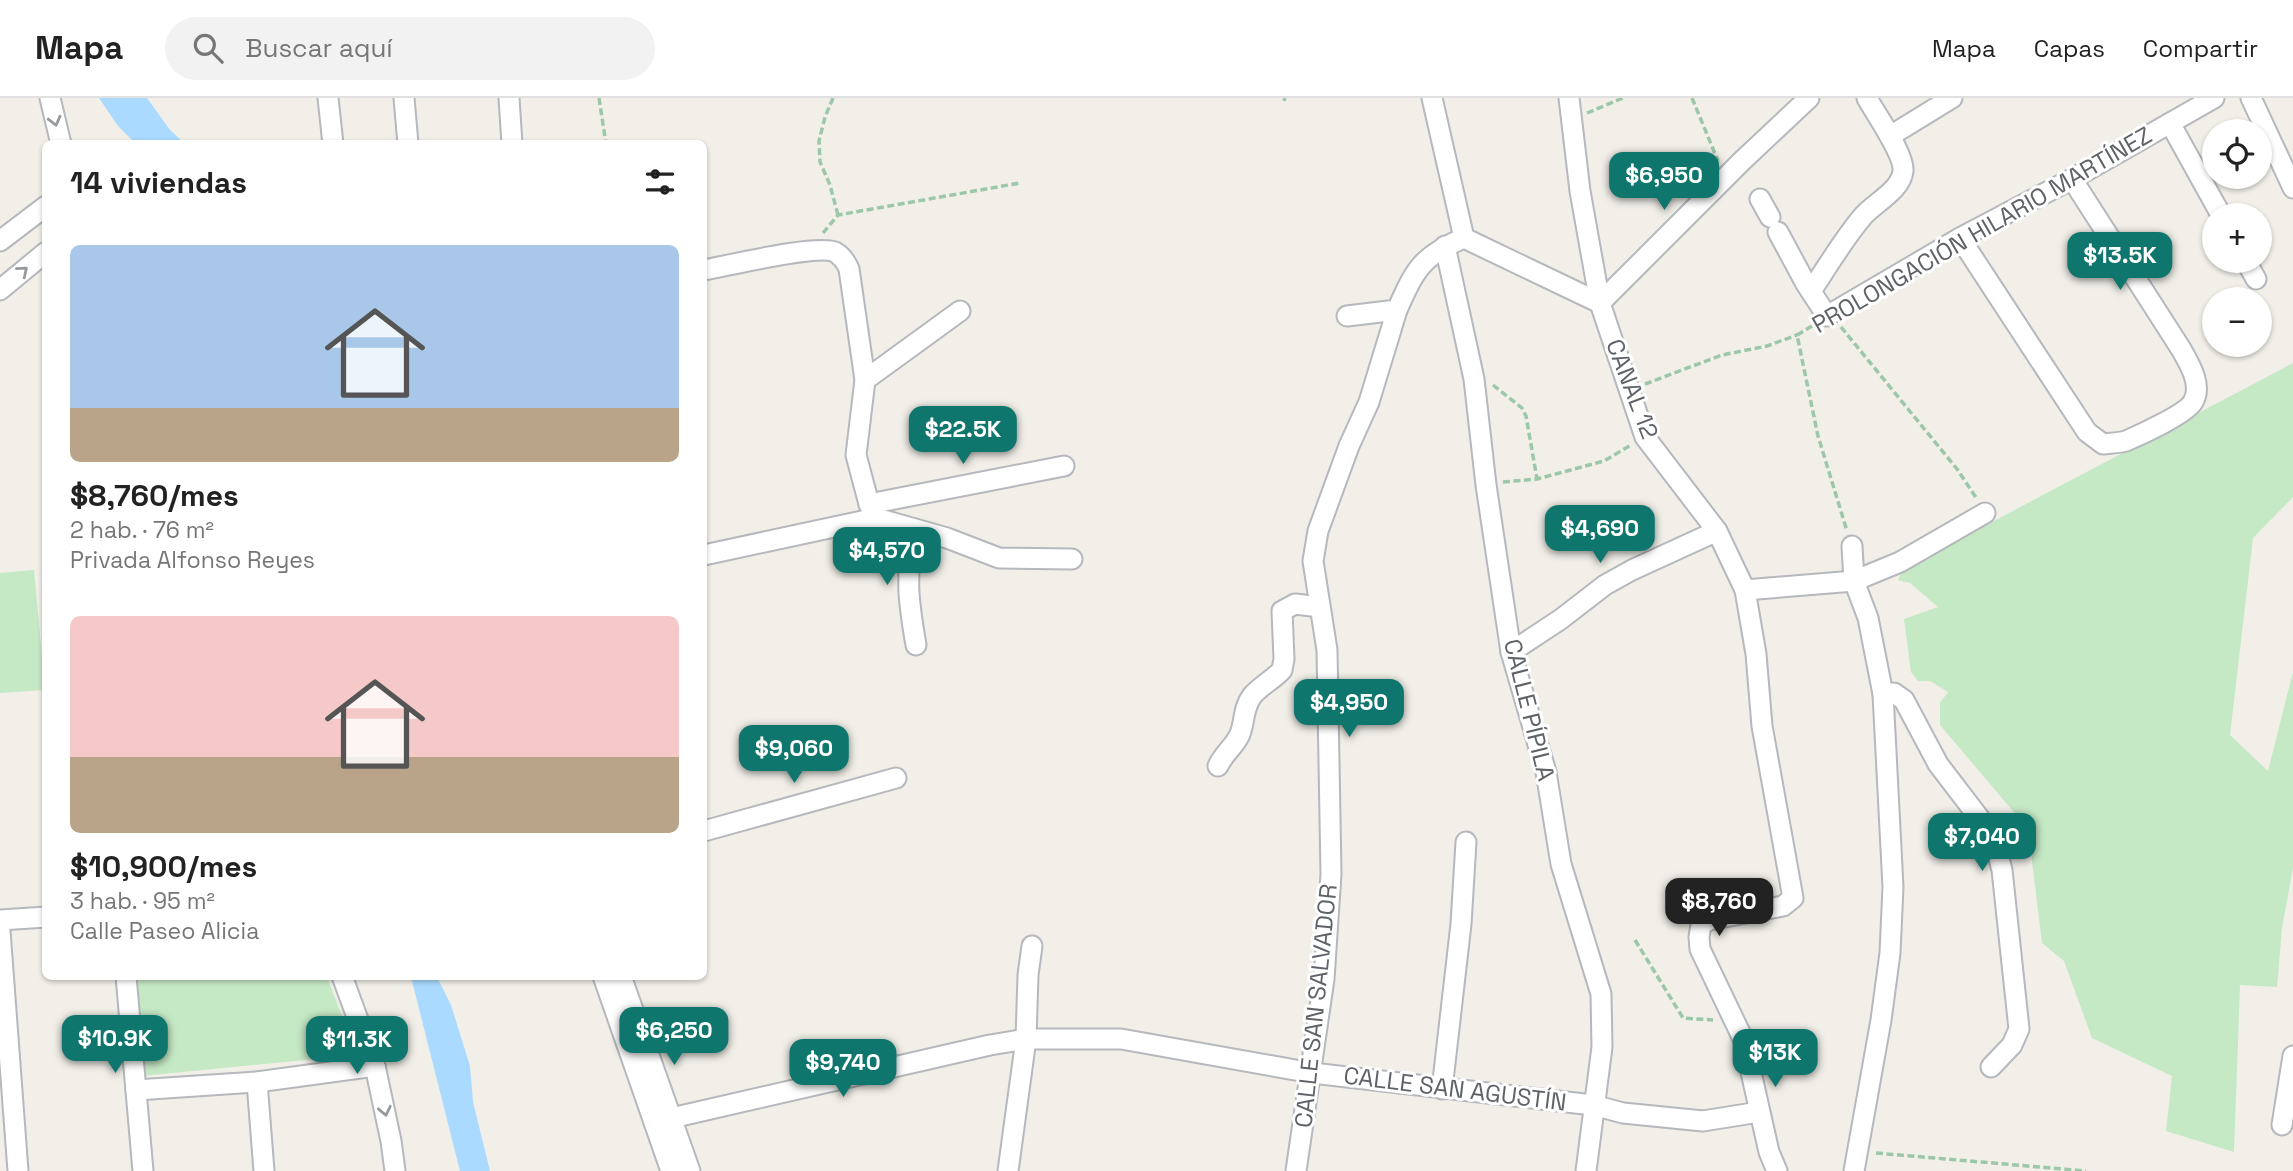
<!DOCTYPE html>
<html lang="es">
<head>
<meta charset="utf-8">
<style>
	:root { --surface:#fff; --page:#f2f2f2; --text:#222; --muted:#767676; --line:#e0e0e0; --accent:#0f766e }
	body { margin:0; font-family:"Space Grotesk",sans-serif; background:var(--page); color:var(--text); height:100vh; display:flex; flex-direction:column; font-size:26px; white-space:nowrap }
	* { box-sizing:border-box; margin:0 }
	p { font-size:23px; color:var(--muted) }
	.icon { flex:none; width:38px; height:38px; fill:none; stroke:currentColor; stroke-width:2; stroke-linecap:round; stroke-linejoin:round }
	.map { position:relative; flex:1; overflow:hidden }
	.sheet { position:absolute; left:42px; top:42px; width:665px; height:840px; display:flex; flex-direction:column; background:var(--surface); border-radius:10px; box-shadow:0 2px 5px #0004 }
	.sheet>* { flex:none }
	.controls { position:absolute; left:2202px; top:21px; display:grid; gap:14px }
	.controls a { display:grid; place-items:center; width:70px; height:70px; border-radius:50%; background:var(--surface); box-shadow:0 2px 5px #0004; font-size:35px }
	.price { position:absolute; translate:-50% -60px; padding:0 16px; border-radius:14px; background:var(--accent); color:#fff; font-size:23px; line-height:46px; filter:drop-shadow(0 2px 4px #0008) }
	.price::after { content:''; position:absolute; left:50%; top:42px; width:21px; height:16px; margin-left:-10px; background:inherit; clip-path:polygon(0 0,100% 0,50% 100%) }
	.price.on { background:#222; color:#fff }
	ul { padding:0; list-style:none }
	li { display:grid; align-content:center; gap:14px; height:371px; padding:0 28px }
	li span { display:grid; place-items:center; height:217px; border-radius:10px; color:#555 }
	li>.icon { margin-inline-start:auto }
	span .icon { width:126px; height:126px; fill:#fffc; stroke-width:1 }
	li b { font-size:30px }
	h2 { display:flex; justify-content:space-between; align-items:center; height:84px; padding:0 28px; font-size:30px }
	header { display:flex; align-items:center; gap:42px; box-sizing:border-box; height:98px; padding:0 35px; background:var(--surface); border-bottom:2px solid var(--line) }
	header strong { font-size:33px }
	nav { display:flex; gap:38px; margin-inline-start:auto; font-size:24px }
	.search { width:490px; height:63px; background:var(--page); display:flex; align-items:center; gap:18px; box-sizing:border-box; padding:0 24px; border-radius:38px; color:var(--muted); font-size:26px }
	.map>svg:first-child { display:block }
	.green { fill:#c5e8c5 }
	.water { fill:#aadaff }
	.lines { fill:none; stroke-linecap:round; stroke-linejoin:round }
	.minor-casing { stroke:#b5b8bc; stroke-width:23 }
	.path { stroke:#9cc7a9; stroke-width:3.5; stroke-dasharray:7 3.5; stroke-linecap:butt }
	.minor { stroke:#fff; stroke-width:19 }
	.oneway { stroke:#979a9d }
	.labels { text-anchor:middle; stroke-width:6; stroke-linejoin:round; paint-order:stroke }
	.street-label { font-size:24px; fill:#5f6368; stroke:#fff }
</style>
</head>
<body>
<header>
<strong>Mapa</strong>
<div class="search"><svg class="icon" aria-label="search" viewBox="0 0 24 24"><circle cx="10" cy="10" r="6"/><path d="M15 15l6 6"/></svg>Buscar aquí</div>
<nav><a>Mapa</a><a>Capas</a><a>Compartir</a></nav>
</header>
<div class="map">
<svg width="2293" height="1073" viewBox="0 0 2293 1073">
	<rect width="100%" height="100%" fill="#f1efe8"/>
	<g class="green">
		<polygon points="2293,265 2293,399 2253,440 2230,637 2268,673 2293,574 2293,770 2282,830 2277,889 2240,887 2234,1054 2166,1033 2172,978 2092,940 2064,863 2042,845 2030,747 2018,719 1940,627 1940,605 1948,594 1930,583 1918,583 1911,574 1904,521 1938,509 1910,485 1898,482 1903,471"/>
		<polygon points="34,472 45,592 0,595 0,475"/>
		<polygon points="137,879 327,879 357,957 142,978"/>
	</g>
	<g class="water">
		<polygon points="99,0 147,0 170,32 184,45 135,45 118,28"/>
		<polygon points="411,879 437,879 451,907 470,968 473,1004 490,1073 460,1073"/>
	</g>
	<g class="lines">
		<defs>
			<g id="minor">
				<polyline points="50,0 61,46"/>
				<polyline points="328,0 333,46"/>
				<polyline points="404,0 408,46"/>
				<polyline points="509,0 512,46"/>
				<polyline points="1432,0 1464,140"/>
				<polyline points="1569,0 1580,93 1600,205 1645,339 1717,433 1745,492 1854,483 1900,464 1985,415"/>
				<polyline points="2251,0 2293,90"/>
				<polyline points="2170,25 2221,117"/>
				<polyline points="1890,38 1952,0"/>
				<polyline points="1760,101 1770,119"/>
				<polyline points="1778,134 1806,186 1827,218 1960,140 2072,81 2214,0"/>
				<path d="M1960,140L2087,334L2103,346C2111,345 2119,345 2126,343C2140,337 2186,316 2193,304C2203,287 2189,265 2181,251L2072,81"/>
				<polyline points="0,143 46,108"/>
				<polyline points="1445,148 1474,281 1486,387 1511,554 1546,674 1561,766 1601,896 1602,949 1586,1073"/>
				<polyline points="2246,163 2256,181"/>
				<path d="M704,172C727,168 817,146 835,154C842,158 846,164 849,171L865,282L856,357L869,406L876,420"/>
				<polyline points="0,192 46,154"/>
				<path d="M1811,193C1828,168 1844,140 1864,117C1876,104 1901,92 1903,73C1905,57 1875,15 1867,0"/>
				<path d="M1347,218L1397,212C1415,172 1421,158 1464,140L1600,205L1742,63L1809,0"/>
				<polyline points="865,282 960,213"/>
				<polyline points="869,406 1064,368"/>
				<path d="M915,431C905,478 908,501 916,547"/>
				<polyline points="1852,448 1854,483 1868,520 1883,596 1893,789 1890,855 1881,922 1854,1073"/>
				<polyline points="704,457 876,420 947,440 999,460 1072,461"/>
				<polyline points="1745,492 1756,556 1762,628 1793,800 1783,808 1709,822 1701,827 1699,839 1700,851 1744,943 1769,1054 1777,1073"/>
				<polyline points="1511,554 1561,521 1605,487 1632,472 1717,433"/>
				<polyline points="1883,596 1894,595 1904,602 1938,666 1993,738 2002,772 2019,931 2012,947 1991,969"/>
				<path d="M1218,668C1224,655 1235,648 1240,636C1245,623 1243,610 1252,598C1260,588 1273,582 1282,572L1284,561L1282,513L1295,506L1320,509"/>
				<polyline points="704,733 896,680"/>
				<polyline points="0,822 46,819"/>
				<polyline points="0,833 18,1073"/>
				<polyline points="126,878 143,1073"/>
				<polyline points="342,878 375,968 391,1043 395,1073"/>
				<polyline points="603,878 671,1073"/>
				<polyline points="621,878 690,1073"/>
				<polyline points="257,984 264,1073"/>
				<polyline points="1442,991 1461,826 1466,744"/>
				<polyline points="136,992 257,984 375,968"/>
				<polyline points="654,1024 990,947 1026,941 1121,941 1312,975 1593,1007 1623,1015 1703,1023 1759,1014"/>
				<polyline points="2282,1027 2293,958"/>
				<polyline points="1008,1073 1026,941 1028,877 1032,848"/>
				<polyline points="1296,1073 1324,881 1331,776 1327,552 1313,463 1318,433 1349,348 1369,304 1397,212"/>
			</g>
		</defs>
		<use href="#minor" class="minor-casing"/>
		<g class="path">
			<polyline points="599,0 606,46"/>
			<polyline points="833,0 825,19 819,43 820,64 830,87 838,117"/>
			<polyline points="1692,0 1718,63"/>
			<polyline points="1284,3 1285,0"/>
			<polyline points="1587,15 1623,0"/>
			<polyline points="823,135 838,117 1020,85"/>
			<polyline points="1812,228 1797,237 1818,338 1847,433"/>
			<polyline points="1841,229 1957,371 1977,401"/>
			<polyline points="1645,286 1722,257 1767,248 1797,237"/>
			<polyline points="1493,287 1522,310 1526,318 1537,381"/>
			<polyline points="1503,384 1537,381 1604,363 1631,347"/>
			<polyline points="1635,842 1683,920 1713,922"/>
			<polyline points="1876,1055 2086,1073"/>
		</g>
		<use href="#minor" class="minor"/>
	</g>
	<defs><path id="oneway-chevron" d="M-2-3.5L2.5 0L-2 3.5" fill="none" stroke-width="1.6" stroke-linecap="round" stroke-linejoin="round" transform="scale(1.75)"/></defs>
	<g class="oneway">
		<use href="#oneway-chevron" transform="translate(55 23) rotate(76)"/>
		<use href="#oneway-chevron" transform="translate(23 173) rotate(-40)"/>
		<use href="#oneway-chevron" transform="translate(385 1013) rotate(78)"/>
	</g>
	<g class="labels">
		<g class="street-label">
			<text transform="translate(1982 132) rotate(-30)" y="8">PROLONGACIÓN HILARIO MARTÍNEZ</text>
			<text transform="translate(1632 291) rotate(69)" y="8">CANAL 12</text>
			<text transform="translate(1529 612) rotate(76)" y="8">CALLE PÍPILA</text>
			<text transform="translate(1316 908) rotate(-84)" y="8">CALLE SAN SALVADOR</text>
			<text transform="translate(1455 991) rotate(7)" y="8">CALLE SAN AGUSTÍN</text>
		</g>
	</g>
</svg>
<div class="controls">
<a><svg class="icon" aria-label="locate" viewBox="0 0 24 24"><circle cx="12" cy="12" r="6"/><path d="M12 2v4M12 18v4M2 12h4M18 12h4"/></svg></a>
<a>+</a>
<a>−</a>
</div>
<b class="price" style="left:1664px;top:114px">$6,950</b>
<b class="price" style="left:2120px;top:194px">$13.5K</b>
<b class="price" style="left:963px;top:368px">$22.5K</b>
<b class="price" style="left:1600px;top:467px">$4,690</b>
<b class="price" style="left:887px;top:489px">$4,570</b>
<b class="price" style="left:1349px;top:641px">$4,950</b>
<b class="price" style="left:794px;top:687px">$9,060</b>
<b class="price" style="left:1982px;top:775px">$7,040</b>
<b class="price on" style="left:1719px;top:840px">$8,760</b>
<b class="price" style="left:674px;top:969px">$6,250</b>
<b class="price" style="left:115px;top:977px">$10.9K</b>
<b class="price" style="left:357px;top:978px">$11.3K</b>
<b class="price" style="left:1775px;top:991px">$13K</b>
<b class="price" style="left:843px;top:1001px">$9,740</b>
<section class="sheet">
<h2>14 viviendas<svg class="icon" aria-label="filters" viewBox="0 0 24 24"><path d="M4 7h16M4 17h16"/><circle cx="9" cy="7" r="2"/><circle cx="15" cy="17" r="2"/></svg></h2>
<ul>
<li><span style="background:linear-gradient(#a9c7e8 75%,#b9a48a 0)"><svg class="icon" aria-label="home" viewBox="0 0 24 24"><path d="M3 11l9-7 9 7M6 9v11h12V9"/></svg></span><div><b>$8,760/mes</b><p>2 hab. · 76 m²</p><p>Privada Alfonso Reyes</p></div></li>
<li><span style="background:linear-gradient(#f6c9c9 65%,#b9a48a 0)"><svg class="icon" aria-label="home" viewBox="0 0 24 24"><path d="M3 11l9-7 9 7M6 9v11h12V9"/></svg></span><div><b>$10,900/mes</b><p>3 hab. · 95 m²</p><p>Calle Paseo Alicia</p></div></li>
</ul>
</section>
</div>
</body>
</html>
